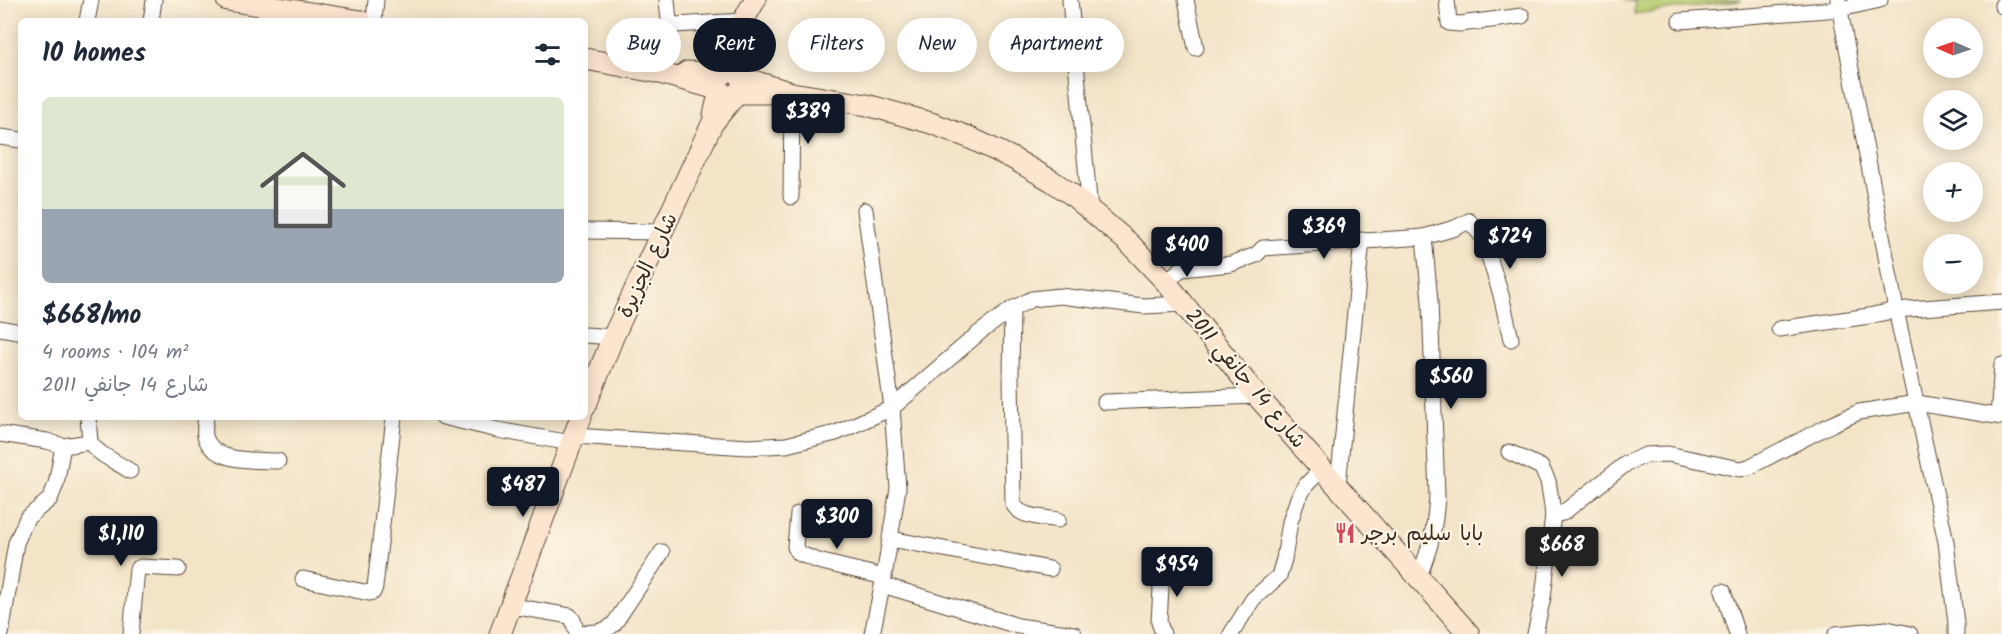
<!DOCTYPE html>
<html lang="en">
<head>
<meta charset="utf-8">
<style>
	:root { --surface:#fff; --page:#f6f6f7; --text:#1f2937; --muted:#747a83; --line:#e0e1e3; --accent:#111827 }
	body { margin:0; font-family:Kalam,"Playpen Sans Arabic",sans-serif; background:var(--page); color:var(--text); height:100vh; display:flex; flex-direction:column; font-size:22px; white-space:nowrap }
	* { box-sizing:border-box; margin:0 }
	p { font-size:20px; color:var(--muted) }
	.icon { flex:none; width:33px; height:33px; fill:none; stroke:currentColor; stroke-width:2; stroke-linecap:round; stroke-linejoin:round }
	.map { position:relative; flex:1; overflow:hidden }
	.drawer { position:absolute; left:18px; top:18px; width:570px; height:402px; display:flex; flex-direction:column; background:var(--surface); border-radius:9px; box-shadow:0 3px 15px #0003 }
	.drawer>* { flex:none }
	.hud { position:absolute; left:606px; top:18px; width:570px; height:54px; display:flex; gap:12px }
	.needle { width:39px; rotate:272deg }
	.fabs { position:absolute; left:1923px; top:18px; display:grid; gap:12px }
	.fabs a { display:grid; place-items:center; width:60px; height:60px; border-radius:50%; background:var(--surface); box-shadow:0 3px 15px #0003; font-size:30px }
	.price { position:absolute; translate:-50% -51px; padding:0 14px; border-radius:6px; background:var(--accent); color:#fff; font-size:20px; line-height:39px; filter:drop-shadow(0 2px 3px #0008) }
	.price::after { content:''; position:absolute; left:50%; top:36px; width:18px; height:14px; margin-left:-9px; background:inherit; clip-path:polygon(0 0,100% 0,50% 100%) }
	.price.current { background:#222; color:#fff }
	ul { padding:0; list-style:none }
	li { display:grid; align-content:center; gap:12px; height:318px; padding:0 24px }
	li+li { border-top:2px solid var(--line) }
	li span { display:grid; place-items:center; height:186px; border-radius:9px; color:#555 }
	li>.icon { margin-inline-start:auto }
	span .icon { width:108px; height:108px; fill:#fffc; stroke-width:1 }
	li b { font-size:26px }
	h2 { display:flex; justify-content:space-between; align-items:center; height:72px; padding:0 24px; font-size:26px }
	.chip { padding:0 21px; border-radius:27px; background:var(--surface); box-shadow:0 3px 15px #0003; font-size:21px; line-height:54px }
	.chip.current { background:var(--accent); color:#fff }
	.map>svg:first-child { display:block }
	.green { fill:#b7cc71; stroke:#797b48; stroke-width:1.5 }
	.lines { fill:none; stroke-linecap:round; stroke-linejoin:round }
	.street-casing { stroke:#574638; stroke-width:17 }
	.secondary-casing { stroke:#574638; stroke-width:23 }
	.street { stroke:#fff; stroke-width:15 }
	.secondary { stroke:#fce5cf; stroke-width:21 }
	.labels { text-anchor:middle; stroke-width:4.5; stroke-linejoin:round; paint-order:stroke }
	.street-label { font-size:21px; fill:#3b2a1e; stroke:#fcf5e5 }
	.poi-label { font-size:21px; fill:#3b2a1e; stroke:#fcf5e5; text-anchor:start }
</style>
</head>
<body>
<div class="map">
<svg width="2002" height="634" viewBox="0 0 2002 634">
	<rect width="100%" height="100%" fill="#fcf5e5"/>
	<filter id="ink" filterUnits="userSpaceOnUse"><feTurbulence type="fractalNoise" baseFrequency=".0167" numOctaves="2"/><feDisplacementMap in="SourceGraphic" scale="12" xChannelSelector="R" yChannelSelector="G"/><feConvolveMatrix kernelMatrix="1 2 1 2 8 2 1 2 1" color-interpolation-filters="sRGB"/></filter>
	<filter id="wash" filterUnits="userSpaceOnUse"><feTurbulence type="fractalNoise" baseFrequency=".008" numOctaves="4" result="noise"/><feDisplacementMap in="SourceGraphic" scale="24" xChannelSelector="R" yChannelSelector="G"/><feGaussianBlur stdDeviation="1.35" result="paint"/><feColorMatrix in="noise" values="0 0 0 0 0 0 0 0 0 0 0 0 0 0 0 0 0 1.4 0 .05"/><feComposite in="paint" operator="in"/></filter>
	<g filter="url(#wash)">
		<rect width="100%" height="100%" fill="#f3e4c8"/>
		<polygon class="green" points="1624,0 1740,0 1741,1 1634,14 1635,2"/>
	</g>
	<g filter="url(#ink)">
		<g class="lines">
			<defs>
				<g id="street">
					<polyline points="667,0 669,21 675,25 743,21"/>
					<polyline points="1070,0 1090,210"/>
					<polyline points="1186,0 1196,48"/>
					<polyline points="1447,0 1449,23 1460,24 1522,16"/>
					<polyline points="1838,0 1896,310 1946,542 1956,623 1956,634"/>
					<polyline points="2002,5 2002,6"/>
					<polyline points="87,21 91,0"/>
					<polyline points="151,21 154,0"/>
					<polyline points="374,21 376,0"/>
					<polyline points="1680,21 1840,9 1880,0"/>
					<polyline points="0,137 21,140"/>
					<polyline points="791,197 792,93"/>
					<polyline points="865,210 892,408 898,488 884,577 872,634"/>
					<polyline points="585,231 663,232"/>
					<polyline points="1166,282 1181,269 1231,264 1256,255 1263,248 1424,237 1455,228 1469,221 1483,237 1501,295 1511,339"/>
					<path d="M1012,309L1011,375L1013,504C1021,518 1043,517 1058,520"/>
					<polyline points="0,328 21,332"/>
					<polyline points="1779,329 1869,316 1896,310 2002,302"/>
					<polyline points="585,335 613,337"/>
					<polyline points="1105,402 1257,396"/>
					<polyline points="1998,416 2002,365"/>
					<path d="M206,417C205,423 204,430 205,436C213,464 256,460 278,461"/>
					<polyline points="443,417 498,430 571,443"/>
					<polyline points="0,434 47,441 63,446"/>
					<polyline points="574,436 748,447 786,445 807,440 836,433 892,408 979,333 1012,309 1032,299 1060,296 1144,306 1184,304"/>
					<path d="M90,442C98,455 117,462 130,471"/>
					<polyline points="1509,452 1541,467 1548,481 1551,499 1553,515 1543,597 1535,634"/>
					<polyline points="1338,485 1362,240"/>
					<polyline points="798,514 795,547 798,553 818,561 884,577"/>
					<polyline points="1553,515 1563,513 1627,463 1646,455 1668,454 1740,469 1749,467 1832,424 1859,412 1917,403 2002,417"/>
					<polyline points="891,539 1050,569"/>
					<polyline points="1162,571 1159,622 1163,634"/>
					<path d="M1419,576C1431,547 1435,527 1437,496L1430,301L1424,237"/>
					<polyline points="303,579 369,593 373,592 375,587 394,417"/>
					<polyline points="883,585 1018,626 1074,634"/>
					<polyline points="1723,591 1737,634"/>
					<polyline points="512,606 570,616 573,620 577,634"/>
					<path d="M577,633C591,632 603,634 614,624L662,552"/>
					<polyline points="1,634 16,543 27,518 50,499 56,484 63,446 90,442 88,417"/>
					<polyline points="131,634 137,569 141,567 178,569"/>
					<polyline points="1231,634 1253,599 1279,576 1284,559 1290,522 1298,498 1307,484 1323,468"/>
					<polyline points="1836,634 1887,629 1910,634"/>
				</g>
				<g id="secondary">
					<polyline points="227,0 361,21"/>
					<polyline points="735,48 736,63 740,77 792,93 867,105 931,123 968,137 1012,158 1052,181 1071,194 1129,243 1166,282 1257,396 1469,634"/>
					<polyline points="585,59 656,72 720,90 714,115"/>
					<polyline points="687,72 723,74 735,48 743,21 755,0"/>
					<polyline points="585,407 613,337 712,124 737,93 770,93"/>
					<polyline points="500,634 581,417"/>
				</g>
			</defs>
			<use href="#street" class="street-casing"/>
			<use href="#secondary" class="secondary-casing"/>
			<use href="#street" class="street"/>
			<use href="#secondary" class="secondary"/>
		</g>
	</g>
	<defs>
		<symbol id="restaurant-bare" viewBox="-9 -9 18 18"><path d="M-5-6h1v4h1v-4h1v4h1v-4h1v5L-1.5 .5V6h-2V.5L-5-1ZM5-6V6H3V1.5H1.5Q1.5-4 5-6Z" fill="#d1495b" stroke="#fcf5e5" stroke-width="2.5" paint-order="stroke"/></symbol>
	</defs>
	<g fill-rule="evenodd">
		<use href="#restaurant-bare" x="1330" y="518" width="30" height="30"/>
	</g>
	<g class="labels">
		<g class="street-label">
			<text transform="translate(647 265) rotate(-65)" y="7">شارع الجزيرة</text>
			<text transform="translate(1246 378) rotate(50)" y="7">شارع 14 جانفي 2011</text>
		</g>
		<g class="poi-label">
			<text x="1362" y="540">بابا سليم برجر</text>
		</g>
	</g>
</svg>
<div class="fabs">
<a><svg class="needle" viewBox="-14 -14 28 28"><path d="M0-13l5 13h-10z" fill="#e53935"/><path d="M0 13l5-13h-10z" fill="#747a83"/></svg></a>
<a><svg class="icon" aria-label="layers" viewBox="0 0 24 24"><path d="M12 4l9 5-9 5-9-5zM3 14l9 5 9-5"/></svg></a>
<a>+</a>
<a>−</a>
</div>
<b class="price" style="left:808px;top:145px">$389</b>
<b class="price" style="left:1324px;top:260px">$369</b>
<b class="price" style="left:1510px;top:270px">$724</b>
<b class="price" style="left:1187px;top:278px">$400</b>
<b class="price" style="left:1451px;top:410px">$560</b>
<b class="price" style="left:523px;top:518px">$487</b>
<b class="price" style="left:837px;top:550px">$300</b>
<b class="price" style="left:121px;top:567px">$1,110</b>
<b class="price current" style="left:1562px;top:578px">$668</b>
<b class="price" style="left:1177px;top:598px">$954</b>
<div class="hud">
<a class="chip">Buy</a>
<a class="chip current">Rent</a>
<a class="chip">Filters</a>
<a class="chip">New</a>
<a class="chip">Apartment</a>
</div>
<section class="drawer">
<h2>10 homes<svg class="icon" aria-label="filters" viewBox="0 0 24 24"><path d="M4 7h16M4 17h16"/><circle cx="9" cy="7" r="2"/><circle cx="15" cy="17" r="2"/></svg></h2>
<ul>
<li><span style="background:linear-gradient(#dfe7d0 60%,#9aa5b1 0)"><svg class="icon" aria-label="home" viewBox="0 0 24 24"><path d="M3 11l9-7 9 7M6 9v11h12V9"/></svg></span><div><b>$668/mo</b><p>4 rooms · 104 m²</p><p>شارع 14 جانفي 2011</p></div></li>
</ul>
</section>
</div>
</body>
</html>
